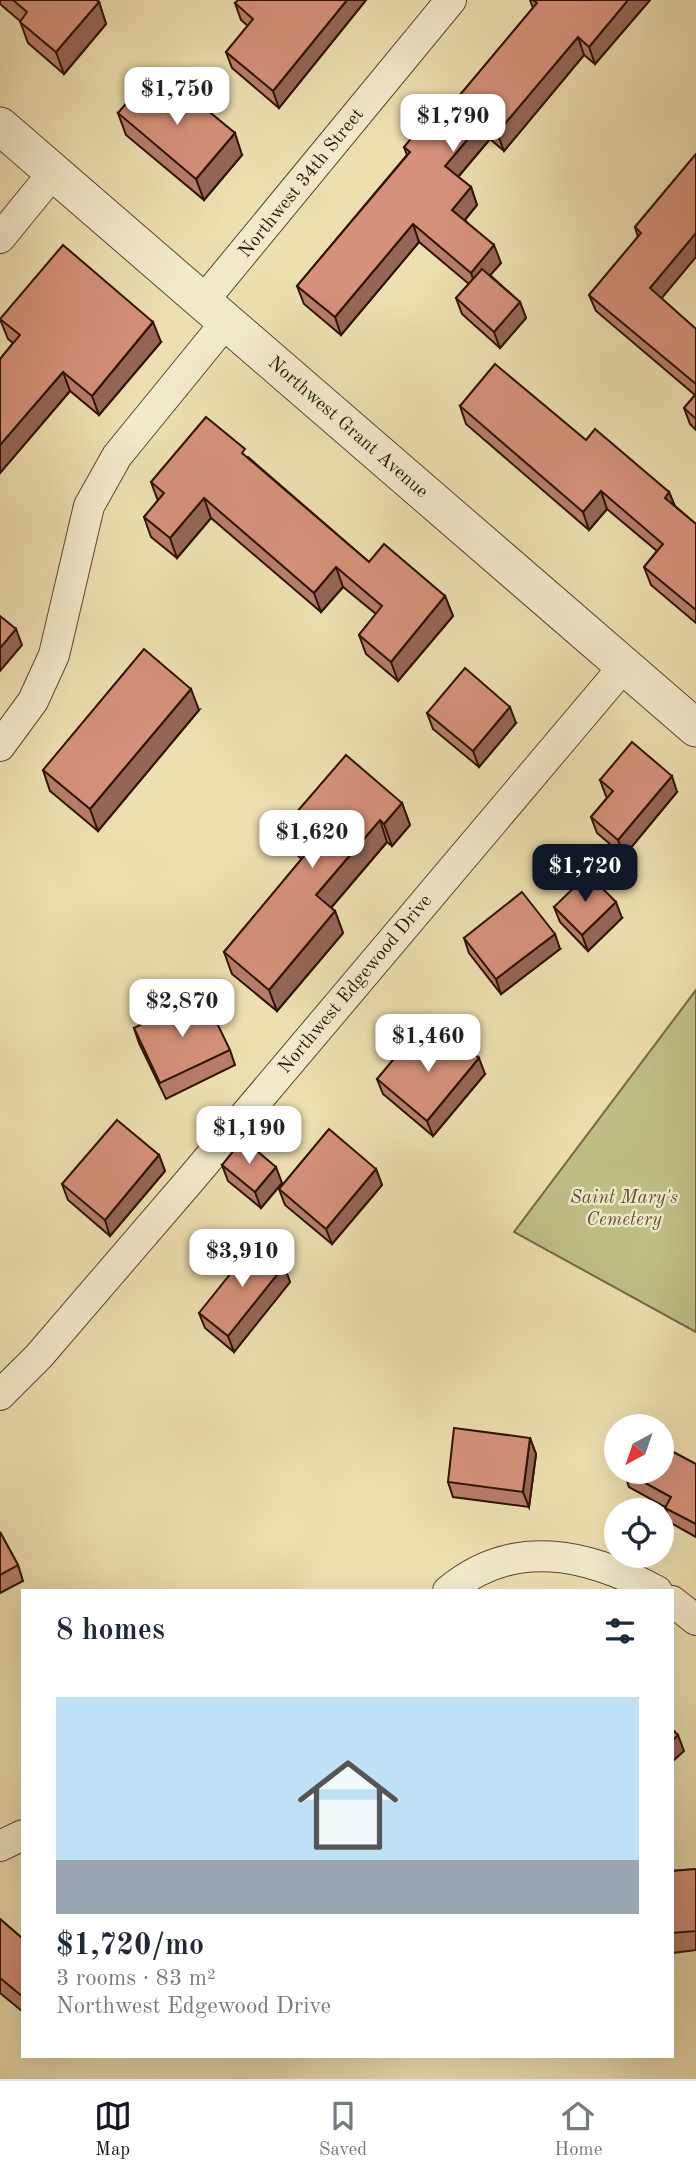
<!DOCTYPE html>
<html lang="en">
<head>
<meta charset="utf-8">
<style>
	:root { --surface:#fff; --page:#f2f2f3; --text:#1f2937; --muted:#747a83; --line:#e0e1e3; --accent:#111827 }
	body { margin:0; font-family:"Old Standard TT",serif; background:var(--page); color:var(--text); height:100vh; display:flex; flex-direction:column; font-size:26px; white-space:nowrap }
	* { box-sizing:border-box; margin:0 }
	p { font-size:23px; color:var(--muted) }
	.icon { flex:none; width:38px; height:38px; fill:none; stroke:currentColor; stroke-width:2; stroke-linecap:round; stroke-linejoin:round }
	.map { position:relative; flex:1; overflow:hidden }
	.panel { position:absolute; left:21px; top:1589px; width:653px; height:469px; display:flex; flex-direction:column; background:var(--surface); border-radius:0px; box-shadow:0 7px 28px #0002 }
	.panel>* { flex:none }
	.needle { width:46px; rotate:220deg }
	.tools { position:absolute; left:604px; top:1414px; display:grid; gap:14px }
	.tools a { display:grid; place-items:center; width:70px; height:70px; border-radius:50%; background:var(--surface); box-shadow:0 7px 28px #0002; font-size:35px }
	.price { position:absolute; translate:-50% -60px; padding:0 16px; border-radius:14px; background:#fff; color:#222; font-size:23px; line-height:46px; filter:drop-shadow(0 2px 4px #0008) }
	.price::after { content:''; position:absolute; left:50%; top:42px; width:21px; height:16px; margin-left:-10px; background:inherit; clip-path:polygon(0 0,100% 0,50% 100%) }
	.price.current { background:var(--accent); color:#fff }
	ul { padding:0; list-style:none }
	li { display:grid; align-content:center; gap:14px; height:371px; padding:0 35px }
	li span { display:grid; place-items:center; height:217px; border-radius:0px; color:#555 }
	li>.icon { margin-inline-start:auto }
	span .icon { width:126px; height:126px; fill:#fffc; stroke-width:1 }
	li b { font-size:30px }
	h2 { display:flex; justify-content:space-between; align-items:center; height:84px; padding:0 35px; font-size:30px }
	.tabs { display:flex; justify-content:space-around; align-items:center; height:98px; border-top:2px solid var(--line); background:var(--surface); font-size:19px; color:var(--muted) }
	.tabs a { display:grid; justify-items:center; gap:4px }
	.tabs .current { color:var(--accent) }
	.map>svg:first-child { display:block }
	.green { fill:#bfc087; stroke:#766944; stroke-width:2 }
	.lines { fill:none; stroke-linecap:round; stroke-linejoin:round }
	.minor-casing { stroke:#5e452c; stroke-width:32 }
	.tertiary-casing { stroke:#5e452c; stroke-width:39 }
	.minor { stroke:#f3eacc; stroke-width:30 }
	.tertiary { stroke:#f3eacc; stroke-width:37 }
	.wall { fill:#b77d6a; stroke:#2e1200; stroke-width:2 }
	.shaded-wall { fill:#956656; stroke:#2e1200; stroke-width:2 }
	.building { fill:#d5917b; stroke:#2e1200; stroke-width:2 }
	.labels { text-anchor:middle; stroke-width:5; stroke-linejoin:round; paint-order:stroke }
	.street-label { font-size:19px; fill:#2e1200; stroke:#f3eacc }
	.park-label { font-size:19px; font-style:italic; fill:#614f2f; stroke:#f3eacc }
</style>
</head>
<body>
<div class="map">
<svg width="696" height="2079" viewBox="0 0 696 2079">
	<rect width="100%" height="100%" fill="#eddfb0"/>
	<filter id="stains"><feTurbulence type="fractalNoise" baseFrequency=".00286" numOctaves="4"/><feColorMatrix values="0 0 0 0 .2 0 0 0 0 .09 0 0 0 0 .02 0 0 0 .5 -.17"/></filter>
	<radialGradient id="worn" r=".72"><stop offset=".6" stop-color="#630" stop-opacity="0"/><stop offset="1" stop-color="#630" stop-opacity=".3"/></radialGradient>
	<polygon class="green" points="696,990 696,1332 514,1232"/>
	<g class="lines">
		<defs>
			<g id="minor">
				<polyline points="0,238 53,173"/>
				<polyline points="204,300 451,0"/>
				<polyline points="0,746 33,701 54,655 89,506 117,456 227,321"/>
				<polyline points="0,1395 39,1356 192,1178 625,665"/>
				<path d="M448,1591C514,1536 588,1554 657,1591"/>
				<polyline points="672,1601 696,1620"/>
				<polyline points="0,1846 23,1835"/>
			</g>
			<polyline id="tertiary" points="0,126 696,728"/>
		</defs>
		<use href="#minor" class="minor-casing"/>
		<use href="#tertiary" class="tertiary-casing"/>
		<use href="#minor" class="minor"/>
		<use href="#tertiary" class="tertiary"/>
	</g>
	<g class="wall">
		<polygon points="0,0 96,0 99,2 106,24 64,74 28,43 20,21 0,4"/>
		<polygon points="366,0 279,108 232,68 226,52 248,26 241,20 235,3"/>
		<polygon points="530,0 650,0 595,64 584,55 504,151 490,139 458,177 471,187 477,205 465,220 501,263 490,275 520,302 526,318 500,348 462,314 456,298 469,284 419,242 341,335 304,304 297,286 407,155 404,147 434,126 533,8"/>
		<polygon points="118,113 242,155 204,200 126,135"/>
		<polygon points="696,154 661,298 696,329 696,430 690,424 684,408 695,395 596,311 589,295 638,237 635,227"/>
		<polygon points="0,319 161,342 99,415 70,391 0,473 0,359 13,343 8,339"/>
		<polygon points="460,406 586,440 669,492 675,506 696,524 696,623 651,585 644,567 657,551 607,509 589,530 466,424"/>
		<polygon points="248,457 369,562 445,596 453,616 398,681 366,654 359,635 376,614 343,587 321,612 211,518 177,558 151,537 144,517 158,501 151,482"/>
		<polygon points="199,710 98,831 50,791 43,770"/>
		<polygon points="427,713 516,723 479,767 433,729"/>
		<polygon points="600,780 677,792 624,856 597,833 591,817 607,798 606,796"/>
		<polygon points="402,803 410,825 392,846 387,842 331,908 335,911 343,933 277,1011 232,974 224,952 302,859 291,850 283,828"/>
		<polygon points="554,907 622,918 588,951 560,922"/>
		<polygon points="464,938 560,949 501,994 469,953"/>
		<polygon points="134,1028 230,1050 235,1065 166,1099 139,1043"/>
		<polygon points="427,1057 485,1074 433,1136 383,1094 377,1079"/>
		<polygon points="159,1155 165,1171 110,1236 68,1200 62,1184"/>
		<polygon points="222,1165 282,1183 261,1208 228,1181"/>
		<polygon points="376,1169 382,1185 332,1244 285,1205 279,1189"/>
		<polygon points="284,1266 290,1282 234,1352 205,1328 199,1313"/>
		<polygon points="530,1438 536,1454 529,1507 453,1497 448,1482"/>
		<polygon points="696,1464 696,1537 671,1523 665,1507 629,1487 624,1472"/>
		<polygon points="0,1532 18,1565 23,1581 0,1593"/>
		<polygon points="696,1869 696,1950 672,1953 672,1871"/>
		<polygon points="0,1919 23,1939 23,2012 0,1993"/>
	</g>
	<g class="shaded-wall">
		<polygon points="347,0 366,0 279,108 273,91"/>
		<polygon points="628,0 650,0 595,64 589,47"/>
		<polygon points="99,2 106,24 64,74 56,52"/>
		<polygon points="578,37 584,55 504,151 497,133"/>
		<polygon points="483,121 490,139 452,184 445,166"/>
		<polygon points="235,133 242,155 204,200 196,179"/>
		<polygon points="471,187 477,205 459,227 452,210"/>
		<polygon points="413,224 419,242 341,335 335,317"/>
		<polygon points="696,233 696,257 656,305 650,288"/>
		<polygon points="494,245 501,263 477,290 471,273"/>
		<polygon points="520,302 526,318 500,348 494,332"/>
		<polygon points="153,322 161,342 99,415 92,396"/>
		<polygon points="63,372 70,391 0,473 0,445"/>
		<polygon points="601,491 607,509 589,530 583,512"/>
		<polygon points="669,492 676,510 665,498"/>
		<polygon points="204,498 211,518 177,558 170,538"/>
		<polygon points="336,567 343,587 321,612 314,593"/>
		<polygon points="445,596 453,616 398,681 391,662"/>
		<polygon points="16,629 22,645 0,671 0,648"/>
		<polygon points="191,689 199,710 98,831 90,809"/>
		<polygon points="510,707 516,723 479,767 473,751"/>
		<polygon points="672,776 677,792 624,856 618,840"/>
		<polygon points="402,803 410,825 392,846 384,824"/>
		<polygon points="380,820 387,842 323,917 316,895"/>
		<polygon points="616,902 622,918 588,951 582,935"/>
		<polygon points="335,911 343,933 277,1011 269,990"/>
		<polygon points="555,934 560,949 501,994 496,979"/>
		<polygon points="479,1058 485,1074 433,1136 427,1121"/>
		<polygon points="159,1155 165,1171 110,1236 105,1220"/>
		<polygon points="276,1167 282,1183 261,1208 255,1192"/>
		<polygon points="376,1169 382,1185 332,1244 326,1229"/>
		<polygon points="284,1266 290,1282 234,1352 228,1336"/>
		<polygon points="530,1438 536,1454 529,1507 523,1492"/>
		<polygon points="678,1735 684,1751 672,1762 672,1741"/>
	</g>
	<g class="building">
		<polygon points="13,0 96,0 99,2 56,52 20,22 27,12"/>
		<polygon points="238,0 347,0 273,91 226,52 253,19 235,3"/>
		<polygon points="533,0 628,0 589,47 578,37 497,133 483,121 445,166 471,187 452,210 494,245 471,273 413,224 335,317 297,286 410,152 404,147 427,119 434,126 537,3"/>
		<polygon points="148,78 177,101 185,92 235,133 196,179 118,113"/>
		<polygon points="696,154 696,233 650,288 696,329 696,384 589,295 641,233 635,227"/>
		<polygon points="63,245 153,322 92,396 63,372 0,445 0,359 20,335 0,319"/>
		<polygon points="482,269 520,302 494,332 456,298"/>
		<polygon points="495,364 586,440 595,429 669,492 665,498 696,524 696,610 644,567 663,544 601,491 583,512 460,406"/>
		<polygon points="696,394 696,419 684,408"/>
		<polygon points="206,417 245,449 242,453 369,562 384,544 445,596 391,662 359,635 382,606 336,567 314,593 204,498 170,538 144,517 164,493 151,482"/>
		<polygon points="0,616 16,629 0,648"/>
		<polygon points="144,649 191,689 90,809 43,770"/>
		<polygon points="465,668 510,707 473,751 427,713"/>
		<polygon points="632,742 672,776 618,840 591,817 613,791 600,780"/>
		<polygon points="346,755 402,803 384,824 380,820 316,895 335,911 269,990 224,952 309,850 283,828"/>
		<polygon points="588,874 616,902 582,935 554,907"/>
		<polygon points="522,892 555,934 496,979 464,938"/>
		<polygon points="203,994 230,1050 160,1083 134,1028"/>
		<polygon points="448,1032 479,1058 427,1121 377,1079 408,1042 427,1057"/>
		<polygon points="117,1120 159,1155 105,1220 62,1184"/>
		<polygon points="329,1129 376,1169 326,1229 279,1189"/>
		<polygon points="243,1139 276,1167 255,1192 222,1165"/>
		<polygon points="255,1243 284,1266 228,1336 199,1313"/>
		<polygon points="454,1428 530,1438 523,1492 448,1482"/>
		<polygon points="662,1446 696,1464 696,1524 665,1508 671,1497 625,1472 662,1472"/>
		<polygon points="0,1532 18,1565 0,1575"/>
		<polygon points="672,1729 678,1735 672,1741"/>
		<polygon points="696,1869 696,1931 672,1933 672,1871"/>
		<polygon points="0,1919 23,1939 23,1997 0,1978"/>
	</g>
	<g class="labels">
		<g class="street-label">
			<text transform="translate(300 182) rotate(-51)" y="7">Northwest 34th Street</text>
			<text transform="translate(349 426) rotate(41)" y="7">Northwest Grant Avenue</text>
			<text transform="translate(354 983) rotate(-50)" y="7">Northwest Edgewood Drive</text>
		</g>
		<g class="park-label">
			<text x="624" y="1203">Saint Mary's<tspan x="624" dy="22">Cemetery</tspan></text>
		</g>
	</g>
	<rect width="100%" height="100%" filter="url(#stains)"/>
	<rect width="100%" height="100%" fill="url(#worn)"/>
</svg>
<div class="tools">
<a><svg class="needle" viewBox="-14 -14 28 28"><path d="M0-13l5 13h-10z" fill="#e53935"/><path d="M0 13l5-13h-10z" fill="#747a83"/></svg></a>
<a><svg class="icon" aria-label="locate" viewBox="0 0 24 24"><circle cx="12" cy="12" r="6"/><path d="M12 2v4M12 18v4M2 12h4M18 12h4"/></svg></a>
</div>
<b class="price" style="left:177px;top:127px">$1,750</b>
<b class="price" style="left:453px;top:154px">$1,790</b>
<b class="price" style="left:312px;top:870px">$1,620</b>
<b class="price current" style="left:585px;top:904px">$1,720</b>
<b class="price" style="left:182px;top:1039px">$2,870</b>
<b class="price" style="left:428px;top:1074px">$1,460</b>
<b class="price" style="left:249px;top:1166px">$1,190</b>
<b class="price" style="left:242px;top:1289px">$3,910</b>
<section class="panel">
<h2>8 homes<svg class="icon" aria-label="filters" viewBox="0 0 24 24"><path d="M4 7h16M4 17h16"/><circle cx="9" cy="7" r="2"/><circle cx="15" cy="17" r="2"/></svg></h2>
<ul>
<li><span style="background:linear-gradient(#bfe0f5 75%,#9aa5b1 0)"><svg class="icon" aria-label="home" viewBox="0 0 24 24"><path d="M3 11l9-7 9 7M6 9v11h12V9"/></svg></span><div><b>$1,720/mo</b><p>3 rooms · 83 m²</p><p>Northwest Edgewood Drive</p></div></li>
</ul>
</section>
</div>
<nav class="tabs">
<a class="current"><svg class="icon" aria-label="map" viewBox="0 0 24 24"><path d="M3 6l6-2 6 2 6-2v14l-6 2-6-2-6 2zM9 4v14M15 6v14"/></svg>Map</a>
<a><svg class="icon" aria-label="saved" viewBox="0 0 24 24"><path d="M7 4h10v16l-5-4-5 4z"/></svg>Saved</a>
<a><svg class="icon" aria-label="home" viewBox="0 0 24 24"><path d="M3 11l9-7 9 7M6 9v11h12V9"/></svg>Home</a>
</nav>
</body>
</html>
